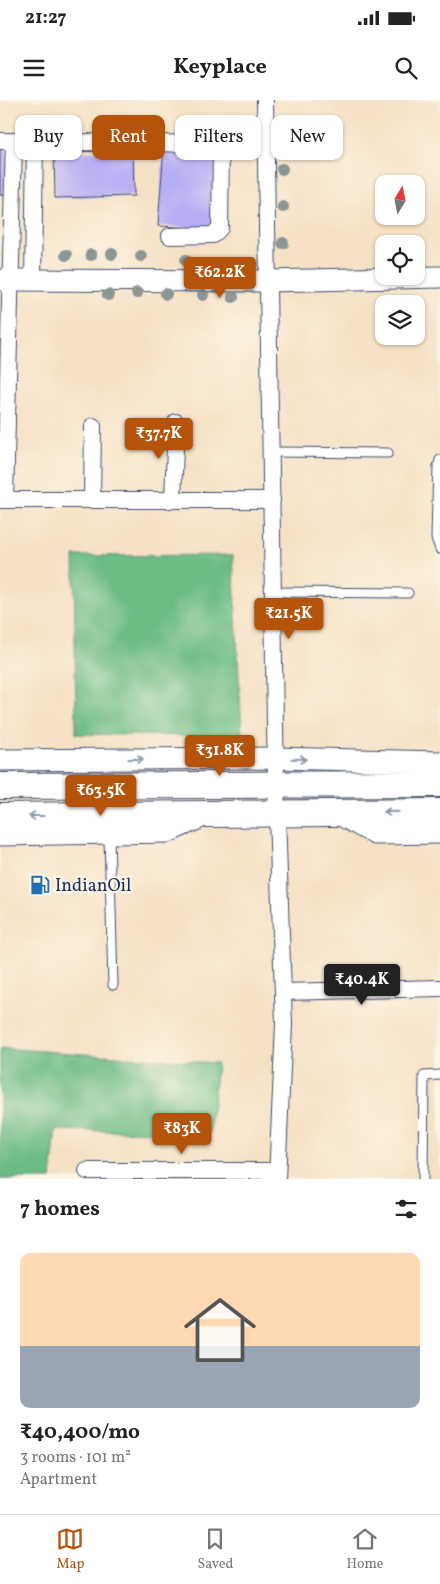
<!DOCTYPE html>
<html lang="en">
<head>
<meta charset="utf-8">
<style>
	:root { --surface:#fff; --page:#f6f6f6; --text:#222; --muted:#767676; --line:#e0e0e0; --accent:#b45309 }
	body { margin:0; font-family:Vollkorn,serif; background:var(--page); color:var(--text); height:100vh; display:flex; flex-direction:column; font-size:19px; white-space:nowrap }
	* { box-sizing:border-box; margin:0 }
	p { font-size:16px; color:var(--muted) }
	.icon { flex:none; width:28px; height:28px; fill:none; stroke:currentColor; stroke-width:2; stroke-linecap:round; stroke-linejoin:round }
	.map { position:relative; height:1079px; overflow:hidden }
	.drawer { display:flex; flex-direction:column; background:var(--surface); flex:1 }
	.drawer>* { flex:none }
	.top-card { position:absolute; left:15px; top:15px; width:410px; height:45px; display:flex; gap:10px }
	.needle { width:32px; rotate:10deg }
	.tools { position:absolute; left:375px; top:75px; display:grid; gap:10px }
	.tools a { display:grid; place-items:center; width:50px; height:50px; border-radius:10px; background:var(--surface); box-shadow:0 1px 4px #0004; font-size:25px }
	.price { position:absolute; translate:-50% -42px; padding:0 11px; border-radius:5px; background:var(--accent); color:#fff; font-size:16px; line-height:32px; filter:drop-shadow(0 1px 2px #0008) }
	.price::after { content:''; position:absolute; left:50%; top:30px; width:15px; height:11px; margin-left:-8px; background:inherit; clip-path:polygon(0 0,100% 0,50% 100%) }
	.price.on { background:#222; color:#fff }
	ul { padding:0; list-style:none }
	li { display:grid; align-content:center; gap:10px; height:265px; padding:0 20px }
	li span { display:grid; place-items:center; height:155px; border-radius:10px; color:#555 }
	li>.icon { margin-inline-start:auto }
	span .icon { width:90px; height:90px; fill:#fffc; stroke-width:1 }
	li b { font-size:21px }
	h2 { display:flex; justify-content:space-between; align-items:center; height:60px; padding:0 20px; font-size:21px }
	.tag { padding:0 18px; border-radius:10px; background:var(--surface); box-shadow:0 1px 4px #0004; font-size:18px; line-height:45px }
	.tag.on { background:var(--accent); color:#fff }
	.status { display:flex; justify-content:space-between; align-items:center; height:35px; padding:0 25px; background:var(--surface); direction:ltr }
	.status svg { height:14px; fill:currentColor }
	header { display:flex; justify-content:space-between; align-items:center; height:65px; padding:0 20px; background:var(--surface); font-size:22px; font-weight:700 }
	.tabs { display:flex; justify-content:space-around; align-items:center; height:70px; border-top:1px solid var(--line); background:var(--surface); font-size:14px; color:var(--muted) }
	.tabs a { display:grid; justify-items:center; gap:2px }
	.tabs .on { color:var(--accent) }
	.map>svg:first-child { display:block }
	.forest { fill:#6cbc86; stroke:#447672 }
	.building { fill:#b8aef5 }
	.lines { fill:none; stroke-linecap:round; stroke-linejoin:round }
	.service-casing { stroke:#3c4a6d; stroke-width:11 }
	.minor-casing { stroke:#3c4a6d; stroke-width:18 }
	.tertiary-casing { stroke:#3c4a6d; stroke-width:23 }
	.primary-casing { stroke:#3c4a6d; stroke-width:28 }
	.service { stroke:#fff; stroke-width:9 }
	.minor { stroke:#fff; stroke-width:16 }
	.tertiary { stroke:#fff; stroke-width:21 }
	.primary { stroke:#fff; stroke-width:26 }
	.tree { fill:#8c9795 }
	.oneway { stroke:#8d97ae }
	.labels { text-anchor:middle; stroke-width:4.5; stroke-linejoin:round; paint-order:stroke }
	.poi-label { font-size:18px; fill:#1b2f5e; stroke:#fcf5e5; text-anchor:start }
</style>
</head>
<body>
<div class="status"><b>21:27</b><svg viewBox="0 0 49 12"><path d="M0 12V9h3v3zM5 12V6h3v6zM10 12V3h3v9zM15 12V0h3v12zM26 1h20v11H26zM47 4h2v5h-2z"/></svg></div>
<header><svg class="icon" aria-label="menu" viewBox="0 0 24 24"><path d="M4 6h16M4 12h16M4 18h16"/></svg>Keyplace<svg class="icon" aria-label="search" viewBox="0 0 24 24"><circle cx="10" cy="10" r="6"/><path d="M15 15l6 6"/></svg></header>
<div class="map">
<svg width="440" height="1079" viewBox="0 0 440 1079">
	<rect width="100%" height="100%" fill="#fcf5e5"/>
	<filter id="ink" filterUnits="userSpaceOnUse"><feTurbulence type="fractalNoise" baseFrequency=".02" numOctaves="2"/><feDisplacementMap in="SourceGraphic" scale="10" xChannelSelector="R" yChannelSelector="G"/><feConvolveMatrix kernelMatrix="1 2 1 2 8 2 1 2 1" color-interpolation-filters="sRGB"/></filter>
	<filter id="wash" filterUnits="userSpaceOnUse"><feTurbulence type="fractalNoise" baseFrequency=".0096" numOctaves="4" result="noise"/><feDisplacementMap in="SourceGraphic" scale="20" xChannelSelector="R" yChannelSelector="G"/><feGaussianBlur stdDeviation="1.12" result="paint"/><feColorMatrix in="noise" values="0 0 0 0 0 0 0 0 0 0 0 0 0 0 0 0 0 1.4 0 .05"/><feComposite in="paint" operator="in"/></filter>
	<g filter="url(#wash)">
		<rect width="100%" height="100%" fill="#f5e1c4"/>
		<g class="forest">
			<polygon points="233,455 242,637 76,634 74,456"/>
			<polygon points="0,948 217,963 210,1033 56,1030 51,1079 0,1079"/>
		</g>
		<g id="blocks">
			<g class="building">
				<polygon points="164,46 217,50 211,129 158,126"/>
				<polygon points="0,48 7,48 8,95 0,95"/>
				<polygon points="133,51 134,96 55,98 54,52"/>
			</g>
		</g>
	</g>
	<g filter="url(#ink)">
		<use href="#blocks" fill-opacity="0" stroke="#3c4a6d" stroke-width="1"/>
		<g class="lines">
			<defs>
				<g id="service">
					<polyline points="271,352 388,353"/>
					<polyline points="440,360 438,367 436,438 440,449"/>
					<polyline points="273,492 408,493"/>
					<polyline points="109,735 113,885"/>
					<polyline points="423,1079 424,976 440,975"/>
				</g>
				<g id="minor">
					<polyline points="265,0 276,685 284,924 277,1079"/>
					<polyline points="0,41 218,44 221,48 220,128 213,135 170,136"/>
					<polyline points="33,180 35,41"/>
					<polyline points="0,400 272,400"/>
					<polyline points="5,400 14,41"/>
					<polyline points="92,400 93,326"/>
					<polyline points="173,400 176,322"/>
					<polyline points="283,892 440,888"/>
					<polyline points="87,1071 277,1071"/>
				</g>
				<g id="tertiary">
					<polyline points="0,180 268,181 440,177"/>
					<polyline points="0,660 275,658 440,662"/>
					<polyline points="337,713 375,734 440,733"/>
					<polyline points="0,735 168,732 204,716"/>
				</g>
				<g id="primary">
					<polyline points="0,686 440,684"/>
					<polyline points="0,716 440,712"/>
				</g>
			</defs>
			<use href="#service" class="service-casing"/>
			<use href="#minor" class="minor-casing"/>
			<use href="#tertiary" class="tertiary-casing"/>
			<use href="#primary" class="primary-casing"/>
			<use href="#service" class="service"/>
			<use href="#minor" class="minor"/>
			<use href="#tertiary" class="tertiary"/>
			<use href="#primary" class="primary"/>
		</g>
		<g class="tree">
			<circle cx="279" cy="32" r="6"/>
			<circle cx="282" cy="69" r="6"/>
			<circle cx="283" cy="107" r="6"/>
			<circle cx="283" cy="143" r="6"/>
			<circle cx="112" cy="154" r="6"/>
			<circle cx="66" cy="155" r="6"/>
			<circle cx="91" cy="155" r="6"/>
			<circle cx="141" cy="156" r="6"/>
			<circle cx="186" cy="160" r="6"/>
			<circle cx="137" cy="193" r="6"/>
			<circle cx="166" cy="194" r="6"/>
			<circle cx="108" cy="195" r="6"/>
			<circle cx="203" cy="195" r="6"/>
			<circle cx="233" cy="197" r="6"/>
		</g>
		<defs><path id="oneway-shaft" d="M-6 0H5M1.5-3L5.5 0L1.5 3" fill="none" stroke-width="1.6" stroke-linecap="round" stroke-linejoin="round" transform="scale(1.25)"/></defs>
		<g class="oneway">
			<use href="#oneway-shaft" transform="translate(136 659)"/>
			<use href="#oneway-shaft" transform="translate(299 659) rotate(1)"/>
			<use href="#oneway-shaft" transform="translate(391 712) rotate(179)"/>
			<use href="#oneway-shaft" transform="translate(36 716) rotate(180)"/>
		</g>
	</g>
	<defs>
		<symbol id="fuel-bare" viewBox="-9 -9 18 18"><path d="M-5.5-6h7V0h2V4h1.3V-2.5L3-4.5l.8-.8L6-3V5H2.5V1h-1V6h-7ZM-4.2-4.7v3.2H.2V-4.7Z" fill="#1f6fb2" stroke="#fcf5e5" stroke-width="2.5" paint-order="stroke"/></symbol>
	</defs>
	<g fill-rule="evenodd">
		<use href="#fuel-bare" x="26" y="771" width="28" height="28"/>
	</g>
	<g class="labels">
		<g class="poi-label">
			<text x="55" y="791">IndianOil</text>
		</g>
	</g>
</svg>
<div class="tools">
<a><svg class="needle" viewBox="-14 -14 28 28"><path d="M0-13l5 13h-10z" fill="#e53935"/><path d="M0 13l5-13h-10z" fill="#767676"/></svg></a>
<a><svg class="icon" aria-label="locate" viewBox="0 0 24 24"><circle cx="12" cy="12" r="6"/><path d="M12 2v4M12 18v4M2 12h4M18 12h4"/></svg></a>
<a><svg class="icon" aria-label="layers" viewBox="0 0 24 24"><path d="M12 4l9 5-9 5-9-5zM3 14l9 5 9-5"/></svg></a>
</div>
<b class="price" style="left:220px;top:199px">₹62.2K</b>
<b class="price" style="left:159px;top:360px">₹37.7K</b>
<b class="price" style="left:289px;top:540px">₹21.5K</b>
<b class="price" style="left:220px;top:677px">₹31.8K</b>
<b class="price" style="left:101px;top:717px">₹63.5K</b>
<b class="price on" style="left:362px;top:906px">₹40.4K</b>
<b class="price" style="left:182px;top:1055px">₹83K</b>
<div class="top-card">
<a class="tag">Buy</a>
<a class="tag on">Rent</a>
<a class="tag">Filters</a>
<a class="tag">New</a>
</div>
</div>
<section class="drawer">
<h2>7 homes<svg class="icon" aria-label="filters" viewBox="0 0 24 24"><path d="M4 7h16M4 17h16"/><circle cx="9" cy="7" r="2"/><circle cx="15" cy="17" r="2"/></svg></h2>
<ul>
<li><span style="background:linear-gradient(#ffd9b3 60%,#9aa5b1 0)"><svg class="icon" aria-label="home" viewBox="0 0 24 24"><path d="M3 11l9-7 9 7M6 9v11h12V9"/></svg></span><div><b>₹40,400/mo</b><p>3 rooms · 101 m²</p><p>Apartment</p></div></li>
</ul>
</section>
<nav class="tabs">
<a class="on"><svg class="icon" aria-label="map" viewBox="0 0 24 24"><path d="M3 6l6-2 6 2 6-2v14l-6 2-6-2-6 2zM9 4v14M15 6v14"/></svg>Map</a>
<a><svg class="icon" aria-label="saved" viewBox="0 0 24 24"><path d="M7 4h10v16l-5-4-5 4z"/></svg>Saved</a>
<a><svg class="icon" aria-label="home" viewBox="0 0 24 24"><path d="M3 11l9-7 9 7M6 9v11h12V9"/></svg>Home</a>
</nav>
</body>
</html>
